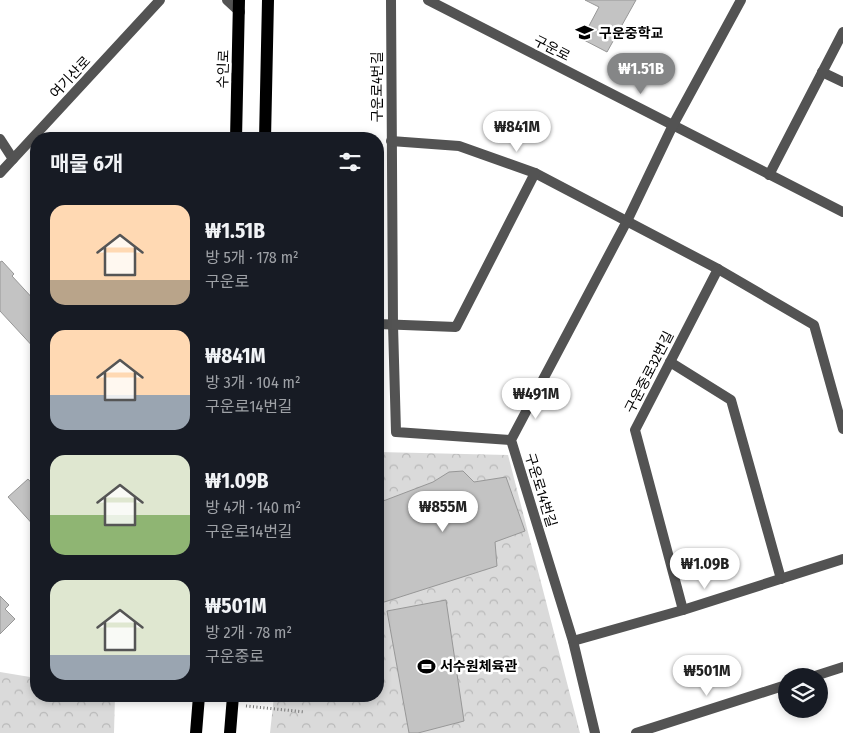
<!DOCTYPE html>
<html lang="ko">
<head>
<meta charset="utf-8">
<style>
	:root { --surface:#171b24; --page:#20242c; --text:#f1f3f6; --muted:#9ea1a6; --accent:#858687 }
	body { margin:0; font-family:"Fira Sans Condensed","Noto Sans KR",sans-serif; background:var(--page); color:var(--text); height:100vh; display:flex; flex-direction:column; font-size:19px; white-space:nowrap }
	* { box-sizing:border-box; margin:0 }
	p { font-size:16px; color:var(--muted) }
	.icon { flex:none; width:28px; height:28px; fill:none; stroke:currentColor; stroke-width:2; stroke-linecap:round; stroke-linejoin:round }
	.map { position:relative; flex:1; overflow:hidden }
	.panel { position:absolute; left:30px; top:132px; width:354px; height:570px; display:flex; flex-direction:column; background:var(--surface); border-radius:20px; box-shadow:0 2px 8px #0003 }
	.panel>* { flex:none }
	.buttons { position:absolute; left:778px; top:668px; display:grid; gap:10px }
	.buttons a { display:grid; place-items:center; width:50px; height:50px; border-radius:50%; background:var(--surface); box-shadow:0 2px 8px #0003; font-size:25px }
	.price { position:absolute; translate:-50% -42px; padding:0 11px; border-radius:18px; background:#fff; color:#222; font-size:16px; line-height:32px; filter:drop-shadow(0 1px 2px #0008) }
	.price::after { content:''; position:absolute; left:50%; top:30px; width:15px; height:11px; margin-left:-8px; background:inherit; clip-path:polygon(0 0,100% 0,50% 100%) }
	.price.current { background:var(--accent); color:#fff }
	ul { padding:0; list-style:none }
	li { display:flex; align-items:center; gap:15px; height:125px; padding:0 20px }
	li span { display:grid; place-items:center; flex:none; width:140px; height:100px; border-radius:15px; color:#555 }
	li>.icon { margin-inline-start:auto }
	span .icon { width:60px; height:60px; fill:#fffc; stroke-width:1 }
	li b { font-size:21px }
	h2 { display:flex; justify-content:space-between; align-items:center; height:60px; padding:0 20px; font-size:21px }
	.map>svg:first-child { display:block }
	.park { fill:url(#park-crowns) }
	.building { fill:#c3c3c3; stroke:#979797 }
	.lines { fill:none; stroke-linecap:round; stroke-linejoin:round }
	.path { stroke:#757575; stroke-width:3; stroke-dasharray:1 2.5; stroke-linecap:butt }
	.minor { stroke:#535353; stroke-width:10 }
	.tertiary { stroke:#535353; stroke-width:10 }
	.primary { stroke:#000; stroke-width:12 }
	.labels { text-anchor:middle; stroke-width:5; stroke-linejoin:round; paint-order:stroke }
	.poi-label { font-size:14px; font-weight:bold; fill:#000; stroke:#fff; text-anchor:start }
	.street-label { font-size:14px; fill:#000; stroke:#fff }
</style>
</head>
<body>
<div class="map">
<svg width="843" height="733" viewBox="0 0 843 733">
	<defs>
		<pattern id="park-crowns" width="20" height="18" patternUnits="userSpaceOnUse" patternTransform="scale(1.25)"><rect width="20" height="18" fill="#dadada"/><path d="M2 6a3 3 0 1 1 6 0M12 15a3 3 0 1 1 6 0" fill="none" stroke="#b9b9b9"/></pattern>
	</defs>
	<rect width="100%" height="100%" fill="#fff"/>
	<g class="park">
		<polygon points="378,452 508,455 580,733 270,733 274,696 378,696"/>
		<polygon points="0,672 36,678 36,696 115,696 114,733 0,733"/>
	</g>
	<g class="building">
		<polygon points="585,0 636,0 607,52 582,39 599,7"/>
		<polygon points="2,261 14,274 12,276 36,302 36,350 0,311 0,262"/>
		<polygon points="463,471 474,482 506,477 525,531 495,542 497,566 378,604 378,548 383,547 378,528 378,503 433,482 449,472"/>
		<polygon points="28,479 36,488 36,528 8,497"/>
		<polygon points="0,596 9,605 5,609 15,619 0,634"/>
		<polygon points="446,600 464,721 418,733 409,733 387,611"/>
	</g>
	<g class="lines">
		<g class="path">
			<polyline points="158,696 185,699"/>
			<polyline points="246,706 305,712"/>
		</g>
		<g class="minor">
			<polyline points="391,0 393,325 396,432 511,440"/>
			<polyline points="428,0 843,212"/>
			<polyline points="822,72 843,82"/>
			<polyline points="0,139 13,159"/>
			<polyline points="391,141 459,146 535,173 718,269 814,325 843,429"/>
			<polyline points="769,175 843,32"/>
			<polyline points="378,324 456,327 535,173"/>
			<polyline points="670,362 731,400 781,579"/>
			<polyline points="683,610 635,430 718,269"/>
			<polyline points="573,641 683,610 843,559"/>
			<polyline points="815,676 843,667"/>
			<polyline points="595,733 573,641 511,440 627,221 673,125 741,0"/>
			<polyline points="636,733 786,685"/>
		</g>
		<g class="tertiary">
			<polyline points="227,0 240,12"/>
			<polyline points="0,173 160,0"/>
		</g>
		<g class="primary">
			<polyline points="236,139 239,0"/>
			<polyline points="265,139 268,0"/>
			<polyline points="196,733 199,696"/>
			<polyline points="230,733 233,696"/>
		</g>
	</g>
	<defs>
		<symbol id="school-bare" viewBox="-9 -9 18 18"><path d="M0-5L7-2L0 1L-7-2ZM-4 1L0 2.5L4 1V4Q0 6-4 4Z" fill="#000" stroke="#fff" stroke-width="2.5" paint-order="stroke"/></symbol>
		<symbol id="stadium-bare" viewBox="-9 -9 18 18"><path d="M0-5a6.5 5 0 1 0 0 10a6.5 5 0 1 0 0-10ZM-3.5-1.8h7v3.6h-7Z" fill="#000" stroke="#fff" stroke-width="2.5" paint-order="stroke"/></symbol>
	</defs>
	<g fill-rule="evenodd">
		<use href="#school-bare" x="572" y="20" width="25" height="25"/>
		<use href="#stadium-bare" x="414" y="654" width="25" height="25"/>
	</g>
	<g class="labels">
		<g class="poi-label">
			<text x="599" y="38">구운중학교</text>
			<text x="440" y="671">서수원체육관</text>
		</g>
		<g class="street-label">
			<text transform="translate(552 48) rotate(27)" y="5">구운로</text>
			<text transform="translate(223 69) rotate(-88)" y="5">수인로</text>
			<text transform="translate(70 77) rotate(-47)" y="5">여기산로</text>
			<text transform="translate(377 87) rotate(-90)" y="5">구운로4번길</text>
			<text transform="translate(649 372) rotate(-63)" y="5">구운중로32번길</text>
			<text transform="translate(541 490) rotate(73)" y="5">구운로14번길</text>
		</g>
	</g>
</svg>
<div class="buttons">
<a><svg class="icon" aria-label="layers" viewBox="0 0 24 24"><path d="M12 4l9 5-9 5-9-5zM3 14l9 5 9-5"/></svg></a>
</div>
<b class="price current" style="left:641px;top:95px">₩1.51B</b>
<b class="price" style="left:517px;top:153px">₩841M</b>
<b class="price" style="left:536px;top:420px">₩491M</b>
<b class="price" style="left:443px;top:533px">₩855M</b>
<b class="price" style="left:705px;top:590px">₩1.09B</b>
<b class="price" style="left:707px;top:697px">₩501M</b>
<section class="panel">
<h2>매물 6개<svg class="icon" aria-label="filters" viewBox="0 0 24 24"><path d="M4 7h16M4 17h16"/><circle cx="9" cy="7" r="2"/><circle cx="15" cy="17" r="2"/></svg></h2>
<ul>
<li><span style="background:linear-gradient(#ffd9b3 75%,#b9a48a 0)"><svg class="icon" aria-label="home" viewBox="0 0 24 24"><path d="M3 11l9-7 9 7M6 9v11h12V9"/></svg></span><div><b>₩1.51B</b><p>방 5개 · 178 m²</p><p>구운로</p></div></li>
<li><span style="background:linear-gradient(#ffd9b3 65%,#9aa5b1 0)"><svg class="icon" aria-label="home" viewBox="0 0 24 24"><path d="M3 11l9-7 9 7M6 9v11h12V9"/></svg></span><div><b>₩841M</b><p>방 3개 · 104 m²</p><p>구운로14번길</p></div></li>
<li><span style="background:linear-gradient(#dfe7d0 60%,#8fb573 0)"><svg class="icon" aria-label="home" viewBox="0 0 24 24"><path d="M3 11l9-7 9 7M6 9v11h12V9"/></svg></span><div><b>₩1.09B</b><p>방 4개 · 140 m²</p><p>구운로14번길</p></div></li>
<li><span style="background:linear-gradient(#dfe7d0 75%,#9aa5b1 0)"><svg class="icon" aria-label="home" viewBox="0 0 24 24"><path d="M3 11l9-7 9 7M6 9v11h12V9"/></svg></span><div><b>₩501M</b><p>방 2개 · 78 m²</p><p>구운중로</p></div></li>
</ul>
</section>
</div>
</body>
</html>
